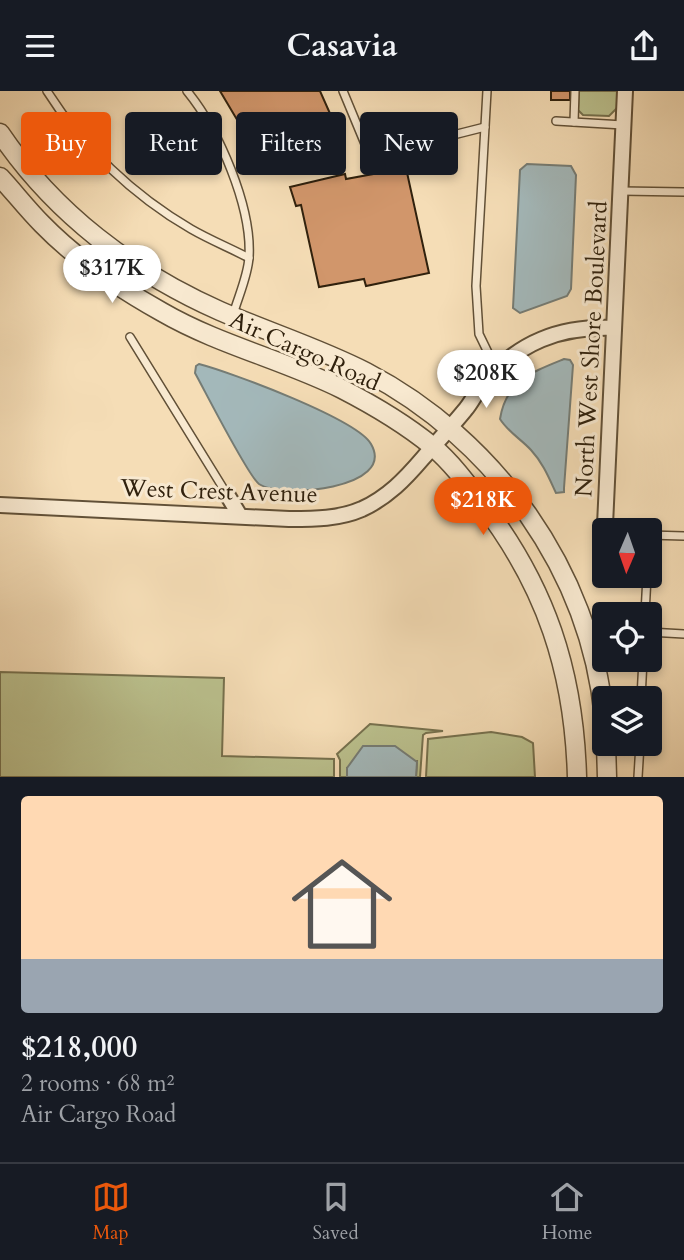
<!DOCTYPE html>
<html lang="en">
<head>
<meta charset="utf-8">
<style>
	:root { --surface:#171b24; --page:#20242c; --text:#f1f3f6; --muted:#9ea1a6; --line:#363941; --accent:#ea580c }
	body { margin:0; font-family:Cardo,serif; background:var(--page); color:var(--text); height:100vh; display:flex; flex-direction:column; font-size:26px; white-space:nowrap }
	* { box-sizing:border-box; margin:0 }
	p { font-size:23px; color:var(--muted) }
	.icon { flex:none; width:38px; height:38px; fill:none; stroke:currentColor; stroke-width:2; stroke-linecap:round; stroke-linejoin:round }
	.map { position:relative; height:686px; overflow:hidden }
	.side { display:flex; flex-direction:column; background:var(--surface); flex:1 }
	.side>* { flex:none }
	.top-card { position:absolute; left:21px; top:21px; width:642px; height:63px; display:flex; gap:14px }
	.needle { width:46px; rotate:182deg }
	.tools { position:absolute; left:592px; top:427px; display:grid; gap:14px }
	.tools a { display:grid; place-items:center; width:70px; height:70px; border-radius:7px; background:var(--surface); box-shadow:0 4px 10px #0003; font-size:35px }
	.price { position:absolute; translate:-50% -60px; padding:0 16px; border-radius:24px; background:#fff; color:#222; font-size:23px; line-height:46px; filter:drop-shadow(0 2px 4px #0008) }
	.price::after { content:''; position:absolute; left:50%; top:42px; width:21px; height:16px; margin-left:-10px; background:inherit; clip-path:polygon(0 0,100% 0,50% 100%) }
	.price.current { background:var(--accent); color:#fff }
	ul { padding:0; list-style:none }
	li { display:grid; align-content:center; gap:14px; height:371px; padding:0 21px }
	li+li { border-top:2px solid var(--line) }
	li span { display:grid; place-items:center; height:217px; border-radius:7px; color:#555 }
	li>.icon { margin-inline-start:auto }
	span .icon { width:126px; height:126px; fill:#fffc; stroke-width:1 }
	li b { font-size:30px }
	.tag { padding:0 24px; border-radius:7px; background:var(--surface); box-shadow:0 4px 10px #0003; font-size:24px; line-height:63px }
	.tag.current { background:var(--accent); color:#fff }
	header { display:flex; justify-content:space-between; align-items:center; height:91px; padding:0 21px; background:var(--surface); font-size:32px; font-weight:700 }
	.menu { display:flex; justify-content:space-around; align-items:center; height:98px; border-top:2px solid var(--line); background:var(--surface); font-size:19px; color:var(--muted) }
	.menu a { display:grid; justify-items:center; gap:4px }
	.menu .current { color:var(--accent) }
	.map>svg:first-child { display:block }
	.green { fill:#bbc18e; stroke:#76714e; stroke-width:2 }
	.water { fill:#a3b8ba; stroke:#757c75; stroke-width:2 }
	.building { fill:#d1966b; stroke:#30210d; stroke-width:2 }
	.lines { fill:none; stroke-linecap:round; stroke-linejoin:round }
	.service-casing { stroke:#615037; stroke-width:10 }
	.minor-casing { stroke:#615037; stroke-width:18 }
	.tertiary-casing { stroke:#615037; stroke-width:21 }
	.service { stroke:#f8e9d0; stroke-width:7 }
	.minor { stroke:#f8e9d0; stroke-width:14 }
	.tertiary { stroke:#f8e9d0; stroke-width:18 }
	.labels { text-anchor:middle; stroke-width:6; stroke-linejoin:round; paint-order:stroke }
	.street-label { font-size:24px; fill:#30210d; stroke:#f8e9d0 }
</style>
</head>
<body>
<header><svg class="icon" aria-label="menu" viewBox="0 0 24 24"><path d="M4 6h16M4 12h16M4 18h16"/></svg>Casavia<svg class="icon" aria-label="share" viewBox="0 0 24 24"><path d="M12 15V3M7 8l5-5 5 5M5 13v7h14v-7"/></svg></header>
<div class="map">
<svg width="684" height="686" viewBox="0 0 684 686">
	<rect width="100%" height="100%" fill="#f5ddb6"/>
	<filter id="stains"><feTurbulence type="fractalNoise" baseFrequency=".00286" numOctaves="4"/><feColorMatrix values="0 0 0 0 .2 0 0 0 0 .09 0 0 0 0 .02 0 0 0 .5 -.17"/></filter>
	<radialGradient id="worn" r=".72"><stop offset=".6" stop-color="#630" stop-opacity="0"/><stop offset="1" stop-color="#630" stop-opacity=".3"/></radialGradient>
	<g class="green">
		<polygon points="579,0 618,0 617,17 609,25 583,24 578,19"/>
		<polygon points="0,581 224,587 222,665 334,668 334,686 0,686"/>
		<polygon points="370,633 443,640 426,642 423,644 420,686 416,686 417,670 347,677 347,686 340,686 340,669 337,663"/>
		<polygon points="491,641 522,646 533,652 535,686 426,686 428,648"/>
	</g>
	<g class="water">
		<polygon points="527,73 571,75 576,84 571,198 567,205 520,222 513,217 520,79"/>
		<path d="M564,268L570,269L573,274L564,397V401L556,402C549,387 543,372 531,359C521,348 508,341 500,328C506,290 532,281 564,268Z"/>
		<path d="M199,273C230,281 357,328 371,353C397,398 281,408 259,393C248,385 205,300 195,282L196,275Z"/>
		<polygon points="363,655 395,655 417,671 416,686 347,686 347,677"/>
	</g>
	<g class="building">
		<polygon points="220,0 320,0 340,45 284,65 268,27 258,32 254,25 239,32"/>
		<rect x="551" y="0" width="19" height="9"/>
		<polygon points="406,77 429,182 366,195 364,188 319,196 301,114 296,115 290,96 345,83 346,88"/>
	</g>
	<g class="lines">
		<defs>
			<g id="service">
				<path d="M47,0C82,56 134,105 191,138C210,149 230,157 249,167"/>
				<path d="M187,0C219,39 252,116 249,166C248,185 238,206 233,224"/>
				<polyline points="343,0 370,65 485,36"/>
				<polyline points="487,0 476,195 479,243 496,278"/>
				<polyline points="556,30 623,34"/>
				<polyline points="574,31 575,0"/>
				<polyline points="621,100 684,101"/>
				<polyline points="130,246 228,405"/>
				<polyline points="605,434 626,439"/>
				<polyline points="649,444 684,445"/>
				<polyline points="645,523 647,485"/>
				<polyline points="649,541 684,543"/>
				<polyline points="641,607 643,569"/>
				<polyline points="638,686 640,653"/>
			</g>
			<g id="minor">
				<polyline points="228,405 240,425"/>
				<path d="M0,414L289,428C315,428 339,428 362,418C388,406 405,388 423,367C437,351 452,335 465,319C472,311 476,301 483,293C518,251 560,235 614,237"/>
				<polyline points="605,434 625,0"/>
			</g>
			<g id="tertiary">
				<path d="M0,42C54,122 132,181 220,220C268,241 319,257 366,281C495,348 590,480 604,626"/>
				<path d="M0,86C14,101 27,118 42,133C77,169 119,197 162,221C219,254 284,269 342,298C373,314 405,333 432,355C451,371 466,391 481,411C546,495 574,580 577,686"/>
				<polyline points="606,653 607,686"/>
			</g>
		</defs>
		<use href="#service" class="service-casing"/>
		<use href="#minor" class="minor-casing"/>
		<use href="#tertiary" class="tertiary-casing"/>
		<use href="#service" class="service"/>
		<use href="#minor" class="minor"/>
		<use href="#tertiary" class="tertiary"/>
	</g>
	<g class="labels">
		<g class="street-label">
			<text transform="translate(591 258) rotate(-87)" y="8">North West Shore Boulevard</text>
			<text transform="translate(305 260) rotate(24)" y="8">Air Cargo Road</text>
			<text transform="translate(219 400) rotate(2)" y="8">West Crest Avenue</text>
		</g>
	</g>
	<rect width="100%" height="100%" filter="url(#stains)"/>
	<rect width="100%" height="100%" fill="url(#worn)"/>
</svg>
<div class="tools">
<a><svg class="needle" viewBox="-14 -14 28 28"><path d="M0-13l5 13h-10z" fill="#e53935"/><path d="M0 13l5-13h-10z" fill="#9ea1a6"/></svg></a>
<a><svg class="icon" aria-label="locate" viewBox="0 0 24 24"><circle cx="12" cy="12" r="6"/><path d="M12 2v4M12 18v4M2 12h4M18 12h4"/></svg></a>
<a><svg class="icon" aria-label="layers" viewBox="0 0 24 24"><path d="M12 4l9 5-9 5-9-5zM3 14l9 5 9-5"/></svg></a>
</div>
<b class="price" style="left:112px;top:214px">$317K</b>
<b class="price" style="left:486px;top:319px">$208K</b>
<b class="price current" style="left:483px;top:446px">$218K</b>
<div class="top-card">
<a class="tag current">Buy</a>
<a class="tag">Rent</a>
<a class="tag">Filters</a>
<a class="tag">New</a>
</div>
</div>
<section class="side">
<ul>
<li><span style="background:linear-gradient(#ffd9b3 75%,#9aa5b1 0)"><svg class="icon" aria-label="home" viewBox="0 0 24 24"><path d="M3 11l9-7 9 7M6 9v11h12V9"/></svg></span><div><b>$218,000</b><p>2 rooms · 68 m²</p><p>Air Cargo Road</p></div></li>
</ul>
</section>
<nav class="menu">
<a class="current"><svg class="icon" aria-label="map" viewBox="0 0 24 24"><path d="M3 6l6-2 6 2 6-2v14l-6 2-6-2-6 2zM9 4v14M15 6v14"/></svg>Map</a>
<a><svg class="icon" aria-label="saved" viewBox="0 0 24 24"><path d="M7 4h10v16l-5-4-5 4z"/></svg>Saved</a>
<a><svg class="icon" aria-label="home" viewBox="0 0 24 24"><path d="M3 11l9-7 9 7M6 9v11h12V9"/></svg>Home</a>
</nav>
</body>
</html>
